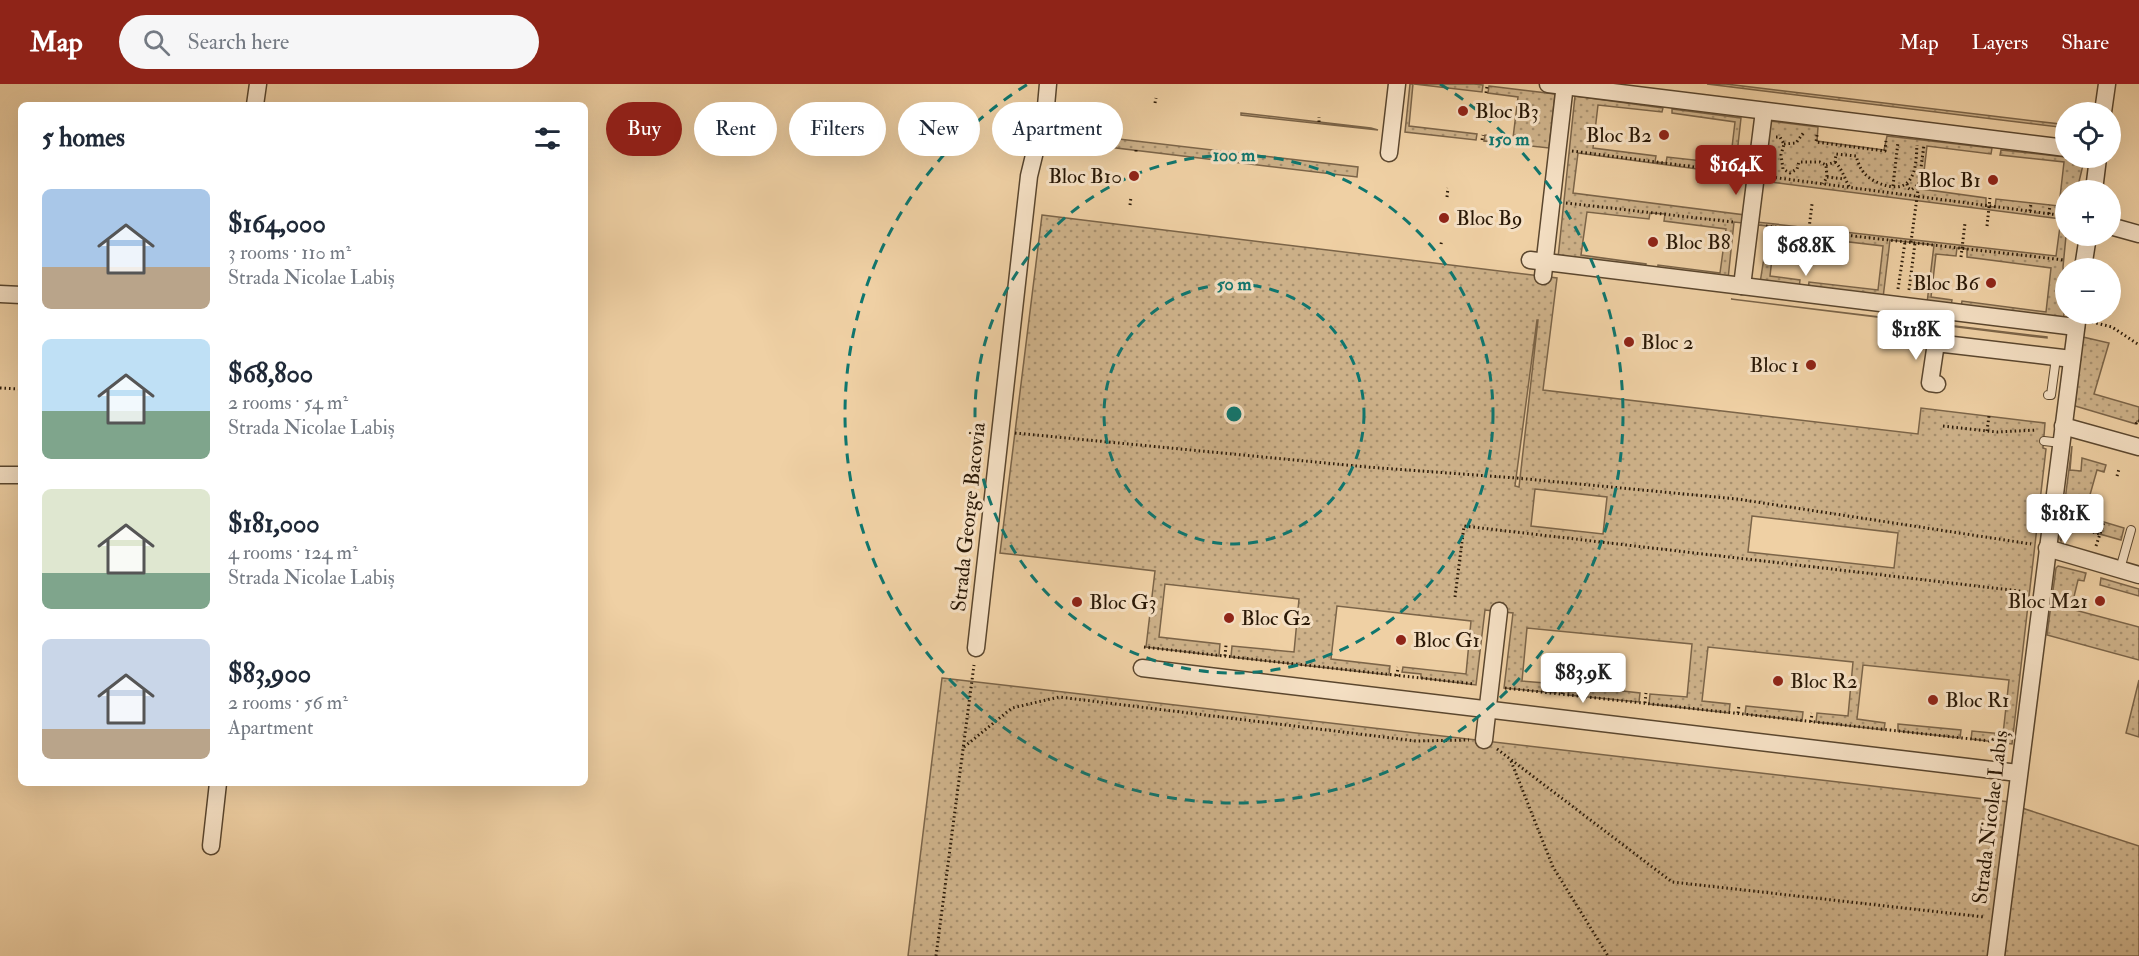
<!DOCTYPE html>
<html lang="en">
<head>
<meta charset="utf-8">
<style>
	:root { --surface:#fff; --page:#f6f6f7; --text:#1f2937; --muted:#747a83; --accent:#8f2418 }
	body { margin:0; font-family:"IM FELL Double Pica",serif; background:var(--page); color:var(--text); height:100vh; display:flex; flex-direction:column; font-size:22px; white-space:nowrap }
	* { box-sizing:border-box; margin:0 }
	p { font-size:20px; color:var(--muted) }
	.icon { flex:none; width:33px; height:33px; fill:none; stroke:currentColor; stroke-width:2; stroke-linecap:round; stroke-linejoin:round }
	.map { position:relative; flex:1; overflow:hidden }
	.details { position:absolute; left:18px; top:18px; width:570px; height:684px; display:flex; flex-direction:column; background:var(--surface); border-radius:9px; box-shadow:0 6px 24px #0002 }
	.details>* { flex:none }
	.guide { position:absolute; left:606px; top:18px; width:570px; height:54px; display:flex; gap:12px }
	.fabs { position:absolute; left:2055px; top:18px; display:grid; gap:12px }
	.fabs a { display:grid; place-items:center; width:66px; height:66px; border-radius:50%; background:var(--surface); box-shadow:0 6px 24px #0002; font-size:30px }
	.price { position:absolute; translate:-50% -51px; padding:0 14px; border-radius:6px; background:#fff; color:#222; font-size:20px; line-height:39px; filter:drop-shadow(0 2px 3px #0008) }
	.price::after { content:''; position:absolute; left:50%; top:36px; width:18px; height:14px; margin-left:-9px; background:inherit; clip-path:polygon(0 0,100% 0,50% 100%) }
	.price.current { background:var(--accent); color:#fff }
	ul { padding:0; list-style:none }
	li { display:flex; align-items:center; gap:18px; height:150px; padding:0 24px }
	li span { display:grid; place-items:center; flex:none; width:168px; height:120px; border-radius:9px; color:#555 }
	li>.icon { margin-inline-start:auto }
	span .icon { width:72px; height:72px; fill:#fffc; stroke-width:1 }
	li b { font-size:26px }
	h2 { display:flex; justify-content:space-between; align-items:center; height:72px; padding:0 24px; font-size:26px }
	.tag { padding:0 21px; border-radius:27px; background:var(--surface); box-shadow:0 6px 24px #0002; font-size:21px; line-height:54px }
	.tag.current { background:var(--accent); color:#fff }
	header { display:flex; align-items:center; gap:36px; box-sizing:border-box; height:84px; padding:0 30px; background:var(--accent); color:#fff }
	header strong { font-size:28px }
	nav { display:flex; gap:33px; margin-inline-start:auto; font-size:21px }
	.search { width:420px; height:54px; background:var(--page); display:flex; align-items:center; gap:15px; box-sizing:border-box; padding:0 21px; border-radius:33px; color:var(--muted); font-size:22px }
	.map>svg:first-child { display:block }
	.grass { fill:url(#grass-dots); stroke:#7b6448; stroke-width:1.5; fill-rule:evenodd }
	.garden { fill:#cdb189; stroke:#7b6448; stroke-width:1.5 }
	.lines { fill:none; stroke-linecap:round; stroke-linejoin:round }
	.service-casing { stroke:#5a462e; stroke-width:10 }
	.minor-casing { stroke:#5a462e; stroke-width:19 }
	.path { stroke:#291806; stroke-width:3; stroke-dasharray:1.5 3; stroke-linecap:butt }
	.service { stroke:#f5e0c4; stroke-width:8 }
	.minor { stroke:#f5e0c4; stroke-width:16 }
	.ring { fill:none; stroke:#0f766e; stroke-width:3; stroke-dasharray:10 8 }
	.poi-dot { fill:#8f2418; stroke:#f5e0c4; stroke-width:2 }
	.labels { text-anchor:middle; stroke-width:6; stroke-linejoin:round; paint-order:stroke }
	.poi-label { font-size:21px; fill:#291806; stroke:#f5e0c4; text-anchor:start }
	.street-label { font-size:21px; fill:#291806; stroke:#f5e0c4 }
	.centre { fill:#0f766e; stroke:#f5e0c4; stroke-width:3 }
	.ring-label { font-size:18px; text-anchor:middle; font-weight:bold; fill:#0f766e; stroke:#f5e0c4; stroke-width:6; stroke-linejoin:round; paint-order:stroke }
</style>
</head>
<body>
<header>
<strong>Map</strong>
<div class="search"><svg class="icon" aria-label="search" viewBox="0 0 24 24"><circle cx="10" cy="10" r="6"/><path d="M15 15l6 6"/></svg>Search here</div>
<nav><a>Map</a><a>Layers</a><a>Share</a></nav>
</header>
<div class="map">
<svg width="2139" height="872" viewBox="0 0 2139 872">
	<defs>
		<pattern id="grass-dots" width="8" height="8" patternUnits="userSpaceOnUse" patternTransform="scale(1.5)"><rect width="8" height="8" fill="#cdb189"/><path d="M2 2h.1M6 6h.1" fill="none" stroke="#a68f6e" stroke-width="1.8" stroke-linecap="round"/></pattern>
	</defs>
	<rect width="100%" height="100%" fill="#efd0a4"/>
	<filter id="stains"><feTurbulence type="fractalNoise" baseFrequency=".00333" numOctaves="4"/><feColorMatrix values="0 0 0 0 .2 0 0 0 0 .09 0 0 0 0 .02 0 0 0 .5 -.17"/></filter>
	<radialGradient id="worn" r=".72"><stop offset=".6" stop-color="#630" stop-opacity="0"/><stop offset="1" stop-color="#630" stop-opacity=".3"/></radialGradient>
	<g class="grass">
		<polygon points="1410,0 1413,0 1409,42 1477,50 1476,56 1405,48"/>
		<polygon points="1414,0 1474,0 1483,1 1482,8"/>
		<polygon points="1707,0 1726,0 2060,40 2059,43"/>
		<polygon points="1489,2 1555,10 1549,64 1484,57 1485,51 1513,54 1518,13 1488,9"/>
		<polygon points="1575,12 1663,24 1662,28 1598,21 1593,64 1656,72 1655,78 1666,79 1667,73 1730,80 1735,38 1672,29 1672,25 1741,34 1735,88 1750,92 1578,69 1573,109 1745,131 1743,139 1734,138 1728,195 1657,186 1658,181 1720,189 1726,145 1664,137 1665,130 1650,129 1649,135 1587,128 1581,171 1646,180 1645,185 1558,174"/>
		<polygon points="1241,29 1371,44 1378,46 1241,31"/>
		<polygon points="1770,37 1818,43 1817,57 1884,66 1887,52 1992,64 1991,70 1927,62 1922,105 1986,114 1986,122 1995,123 1996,115 2059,122 2064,78 2000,71 2001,66 2075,74 2083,81 2077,106 2066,106 2066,152 2063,183 2066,219 2063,236 1961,223 1962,217 2046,228 2051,184 1967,173 1967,165 1957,164 1956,172 1936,170 1931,213 1952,216 1951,222 1927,219 1934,161 1890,156 1883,214 1808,205 1809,198 1878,206 1883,162 1815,154 1815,147 1804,146 1803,152 1775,149 1770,192 1800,196 1799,204 1760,199 1769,142 1757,141 1757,138 2056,172 2061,135 1762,97"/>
		<polygon points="1076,50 1358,83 1357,93 1075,59"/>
		<path d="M1042,131L1557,194L1543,306L1918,350L1921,324L2045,339L2043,364L2046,365L2012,660L1971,655L1972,647L2003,650L2009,596L1863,581L1857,635L1885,639L1884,646L1816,638L1817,629L1848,632L1853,578L1708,563L1702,617L1730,620L1729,629L1649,620L1650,610L1687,613L1692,560L1527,544L1522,597L1557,600L1556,609L1504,604L1513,529L1485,526L1476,601L1421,594V590L1402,588L1403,583L1466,590L1471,537L1337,522L1331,575L1390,582L1389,591L1231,573L1232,562L1294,568L1299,515L1165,500L1159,553L1220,560L1219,572L1146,563L1155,487L1000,469ZM1537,236H1538L1519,403L1515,402ZM1535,405L1607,413L1603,450L1531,442ZM1752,432L1898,449L1894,484L1748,468Z"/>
		<polygon points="2083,253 2109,259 2094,310 2139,323 2139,337 2137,337 2136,340 2075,322"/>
		<polygon points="2072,362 2070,386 2081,387 2082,374 2106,381 2104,388 2097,386 2084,432 2124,444 2121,456 2064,440 2061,457 2060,455"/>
		<polygon points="2058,482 2086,489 2084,497 2078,496 2071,525 2139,543 2139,576 2047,551 2056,484"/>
		<polygon points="2101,494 2139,505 2139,512 2100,501"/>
		<polygon points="942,594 2010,718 2022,724 2139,762 2139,872 908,872"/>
		<polygon points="2139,596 2139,653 2126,649"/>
		<polygon points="1569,601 1640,609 1639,618 1568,611"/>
		<polygon points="1746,622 1803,628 1802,637 1745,630"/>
		<polygon points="1898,640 1961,646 1960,654 1898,647"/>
	</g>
	<polygon class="garden" points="1731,215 2047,253 2047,254"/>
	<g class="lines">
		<defs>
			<g id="service">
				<polyline points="2048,311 2051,311 2056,274"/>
				<polyline points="2044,357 2061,359"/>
				<polyline points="2120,485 2131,446"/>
			</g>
			<g id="minor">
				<polyline points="1548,0 2066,64"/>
				<polyline points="255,21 258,0"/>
				<polyline points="2103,28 2107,0"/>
				<polyline points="1389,69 1397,0"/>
				<polyline points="2094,106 2098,74"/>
				<polyline points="2110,142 2139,150"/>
				<polyline points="1530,176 2076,243"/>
				<polyline points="2083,184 2088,152"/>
				<polyline points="1543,192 1565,0"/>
				<polyline points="1742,202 1764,27"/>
				<polyline points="0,210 21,211"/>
				<polyline points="1937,300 1930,299 1936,259 2072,275"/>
				<polyline points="2063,342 2139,363"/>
				<polyline points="0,391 21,391"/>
				<polyline points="2047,464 2139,491"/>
				<polyline points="976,564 1029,92 1046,22 1048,0"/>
				<polyline points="1142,584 2018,689"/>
				<polyline points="1484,656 1499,527"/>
				<polyline points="211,762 218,699"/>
				<polyline points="1996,872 2078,230"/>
			</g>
		</defs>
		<use href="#service" class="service-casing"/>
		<use href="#minor" class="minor-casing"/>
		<g class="path">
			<polyline points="1486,9 1487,2"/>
			<polyline points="1155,19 1156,14"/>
			<polyline points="1319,38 1319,33"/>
			<polyline points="1817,51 1816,58 1885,67 1886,57"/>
			<polyline points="1776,53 1780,53 1784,60 1781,71 1783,85 1790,89 1797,85 1799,78 1820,78 1826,81 1827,93 1823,100"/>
			<polyline points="1482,56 1483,51"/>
			<polyline points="1784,60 1796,59 1804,48"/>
			<polyline points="1136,66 1136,70"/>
			<polyline points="1572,67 1741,89"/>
			<path d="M1835,78C1843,86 1844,94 1850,104"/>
			<path d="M1826,81L1835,78L1836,70L1856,72C1858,78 1860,85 1865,90C1873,99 1898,109 1908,98C1917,88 1916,73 1917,61"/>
			<polyline points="1771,93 2066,132"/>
			<polyline points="1827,93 1844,95"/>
			<polyline points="1907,100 1908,104 1911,106 1919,100"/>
			<polyline points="1893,102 1898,58"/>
			<polyline points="1447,113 1448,104"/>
			<polyline points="1566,119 1733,138"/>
			<polyline points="1130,121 1131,113"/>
			<polyline points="2030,127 2031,119"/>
			<polyline points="2049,130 2050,121"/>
			<polyline points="1766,142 2064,176"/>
			<polyline points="1987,142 1990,114"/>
			<polyline points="1808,153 1812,120"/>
			<polyline points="1911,158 1924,61"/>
			<polyline points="1441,160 1442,156"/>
			<polyline points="1961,173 1965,139"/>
			<polyline points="1898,205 1905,158"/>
			<polyline points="1909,206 1915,159"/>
			<polyline points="2092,238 2112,243 2139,261"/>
			<polyline points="0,304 21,305"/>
			<polyline points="2136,340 2137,337 2139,337"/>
			<polyline points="1943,342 1997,348 2037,346"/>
			<polyline points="1987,347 1989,332"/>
			<polyline points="1015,349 1367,383 1516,394 1737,415 2031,460"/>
			<polyline points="2117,392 2119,385"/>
			<polyline points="2067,441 2100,450"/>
			<polyline points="2096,462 2104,438"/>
			<polyline points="1455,513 1464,442 2028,508"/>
			<polyline points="1144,563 1474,600"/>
			<polyline points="1225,572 1226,561"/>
			<polyline points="1397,592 1398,583"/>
			<polyline points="1505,604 2008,659"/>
			<polyline points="1562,610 1563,601"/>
			<polyline points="1645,619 1646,609"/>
			<polyline points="1738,629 1739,621"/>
			<polyline points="1811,638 1812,629"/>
			<polyline points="964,663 1012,624 1059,613 1416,657 1469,656"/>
			<polyline points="1497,665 1672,798 1984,833"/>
			<polyline points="1511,677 1553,783 1608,872"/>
			<polyline points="936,872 974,581"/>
		</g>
		<use href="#service" class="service"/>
		<use href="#minor" class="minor"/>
	</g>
	<g class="ring">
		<circle cx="1234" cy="330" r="130"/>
		<circle cx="1234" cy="330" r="259"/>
		<path d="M1440 0A389 389 0 1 1 1028 0"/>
	</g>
	<g class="poi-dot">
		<circle cx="1463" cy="27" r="6"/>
		<circle cx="1664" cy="51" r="6"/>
		<circle cx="1134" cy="92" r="6"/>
		<circle cx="1993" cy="96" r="6"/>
		<circle cx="1444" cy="134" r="6"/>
		<circle cx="1653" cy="158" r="6"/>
		<circle cx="1991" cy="199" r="6"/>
		<circle cx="1629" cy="258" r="6"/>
		<circle cx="1811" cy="281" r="6"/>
		<circle cx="2100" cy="517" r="6"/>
		<circle cx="1077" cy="518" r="6"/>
		<circle cx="1229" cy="534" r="6"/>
		<circle cx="1401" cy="556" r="6"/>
		<circle cx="1778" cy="597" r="6"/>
		<circle cx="1933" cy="616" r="6"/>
	</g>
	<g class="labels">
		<g class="poi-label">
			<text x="1475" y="34">Bloc B3</text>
			<text x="1652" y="58" text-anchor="end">Bloc B2</text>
			<text x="1122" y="99" text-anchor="end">Bloc B10</text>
			<text x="1981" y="103" text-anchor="end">Bloc B1</text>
			<text x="1456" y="141">Bloc B9</text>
			<text x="1665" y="165">Bloc B8</text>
			<text x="1979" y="206" text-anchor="end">Bloc B6</text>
			<text x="1641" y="265">Bloc 2</text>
			<text x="1799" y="288" text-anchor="end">Bloc 1</text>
			<text x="2088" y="524" text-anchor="end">Bloc M21</text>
			<text x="1089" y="525">Bloc G3</text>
			<text x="1241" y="541">Bloc G2</text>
			<text x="1413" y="563">Bloc G1</text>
			<text x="1790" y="604">Bloc R2</text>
			<text x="1945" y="623">Bloc R1</text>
		</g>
		<g class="street-label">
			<text transform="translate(968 433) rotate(-84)" y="7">Strada George Bacovia</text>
			<text transform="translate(1990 733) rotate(-83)" y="7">Strada Nicolae Labiș</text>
		</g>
	</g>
	<circle cx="1234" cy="330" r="9" class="centre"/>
	<g class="ring-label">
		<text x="1509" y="61">150 m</text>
		<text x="1234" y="77">100 m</text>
		<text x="1234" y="206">50 m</text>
	</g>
	<rect width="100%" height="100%" filter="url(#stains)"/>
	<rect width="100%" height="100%" fill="url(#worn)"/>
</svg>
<div class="fabs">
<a><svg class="icon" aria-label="locate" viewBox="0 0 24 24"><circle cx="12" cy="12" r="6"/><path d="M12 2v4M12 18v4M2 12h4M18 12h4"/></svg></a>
<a>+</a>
<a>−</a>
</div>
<b class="price current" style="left:1736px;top:112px">$164K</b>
<b class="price" style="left:1806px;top:193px">$68.8K</b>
<b class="price" style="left:1916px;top:277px">$118K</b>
<b class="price" style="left:2065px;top:461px">$181K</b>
<b class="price" style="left:1583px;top:620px">$83.9K</b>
<div class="guide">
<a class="tag current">Buy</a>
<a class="tag">Rent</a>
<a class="tag">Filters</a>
<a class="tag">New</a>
<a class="tag">Apartment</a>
</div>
<section class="details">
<h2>5 homes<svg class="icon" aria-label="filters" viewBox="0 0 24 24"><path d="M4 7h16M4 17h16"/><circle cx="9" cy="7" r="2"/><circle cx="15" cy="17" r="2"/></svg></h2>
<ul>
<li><span style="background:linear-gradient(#a9c7e8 65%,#b9a48a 0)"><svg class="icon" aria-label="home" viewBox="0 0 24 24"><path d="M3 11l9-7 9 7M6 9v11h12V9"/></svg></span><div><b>$164,000</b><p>3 rooms · 110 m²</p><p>Strada Nicolae Labiș</p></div></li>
<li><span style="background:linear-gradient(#bfe0f5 60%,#7fa58c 0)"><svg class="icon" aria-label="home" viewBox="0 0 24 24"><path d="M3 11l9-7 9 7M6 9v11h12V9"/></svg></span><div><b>$68,800</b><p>2 rooms · 54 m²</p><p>Strada Nicolae Labiș</p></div></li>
<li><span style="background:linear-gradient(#dfe7d0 70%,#7fa58c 0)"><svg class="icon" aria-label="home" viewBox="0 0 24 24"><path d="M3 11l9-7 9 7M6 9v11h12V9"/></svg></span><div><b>$181,000</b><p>4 rooms · 124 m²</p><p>Strada Nicolae Labiș</p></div></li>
<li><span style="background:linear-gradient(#c9d6e8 75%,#b9a48a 0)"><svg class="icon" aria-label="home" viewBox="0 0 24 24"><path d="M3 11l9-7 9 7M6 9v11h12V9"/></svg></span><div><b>$83,900</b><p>2 rooms · 56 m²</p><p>Apartment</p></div></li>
</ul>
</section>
</div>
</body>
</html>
